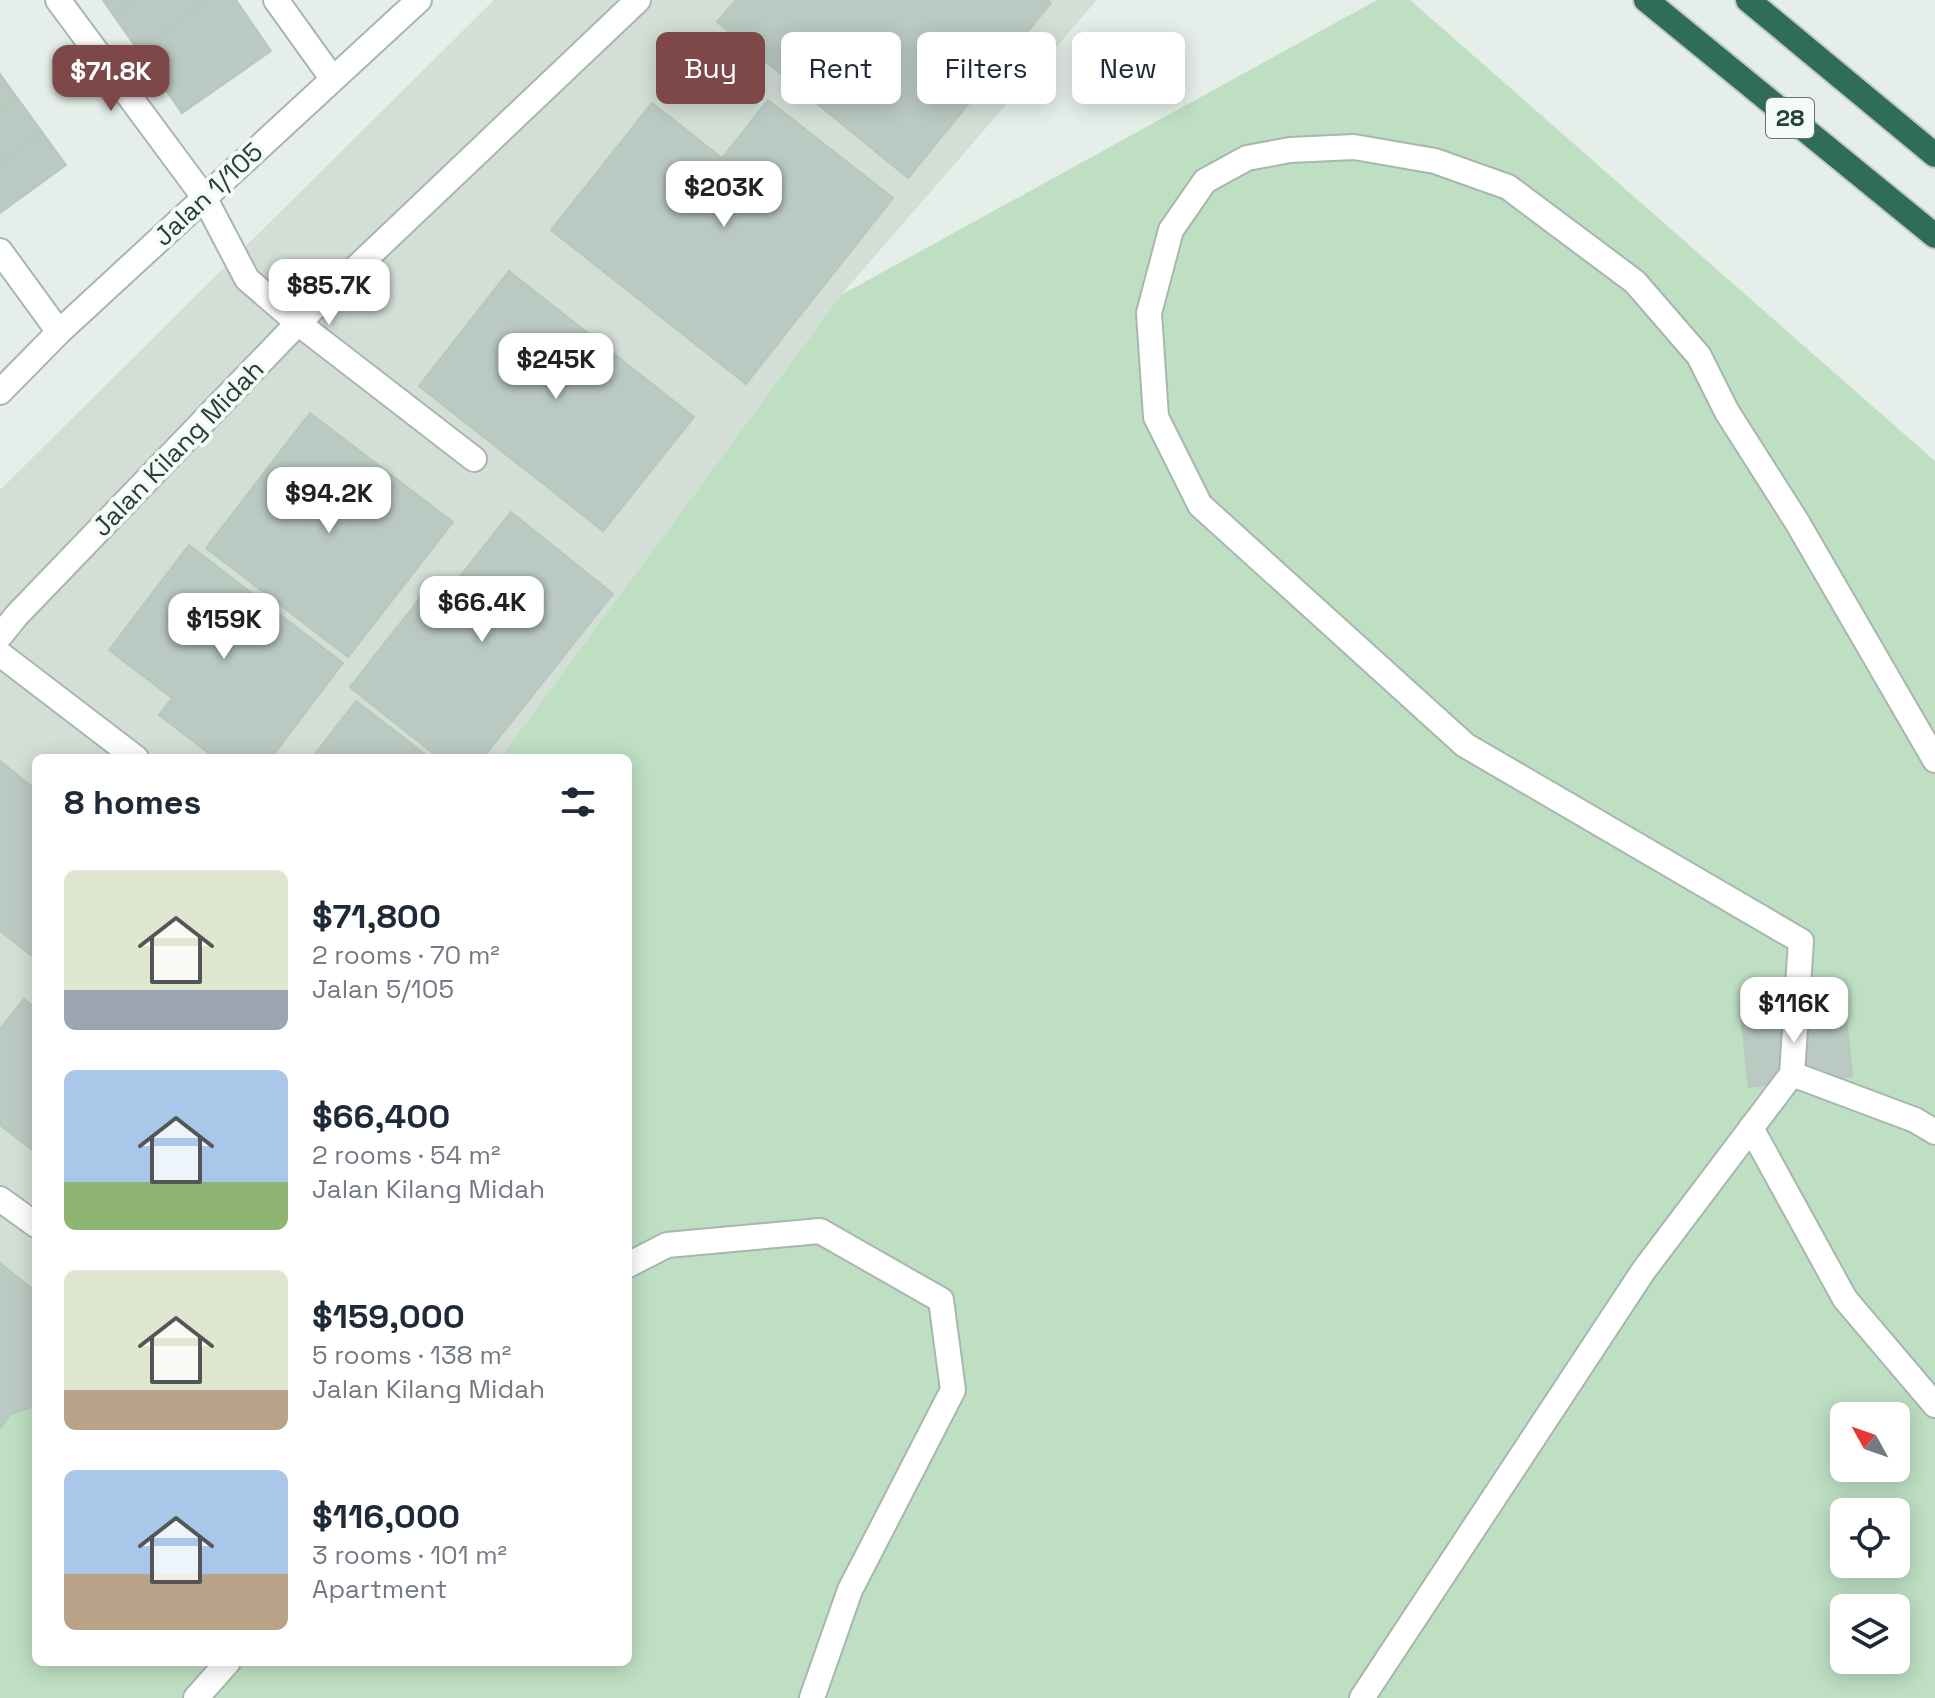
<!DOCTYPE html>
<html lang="en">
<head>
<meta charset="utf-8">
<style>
	:root { --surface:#fff; --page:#f6f6f7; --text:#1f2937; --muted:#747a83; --accent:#7e4849 }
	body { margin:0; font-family:"Space Grotesk",sans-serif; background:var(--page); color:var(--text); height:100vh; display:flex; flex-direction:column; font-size:30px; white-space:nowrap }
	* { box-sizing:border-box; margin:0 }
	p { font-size:26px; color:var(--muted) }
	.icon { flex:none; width:44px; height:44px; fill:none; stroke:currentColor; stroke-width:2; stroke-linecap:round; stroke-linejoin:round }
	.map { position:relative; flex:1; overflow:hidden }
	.details { position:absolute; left:32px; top:754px; width:600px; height:912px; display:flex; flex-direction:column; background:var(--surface); border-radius:12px; box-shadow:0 4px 20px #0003 }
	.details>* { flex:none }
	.hud { position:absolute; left:656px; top:32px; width:760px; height:72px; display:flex; gap:16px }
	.needle { width:52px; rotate:310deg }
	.fabs { position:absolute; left:1830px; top:1402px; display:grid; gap:16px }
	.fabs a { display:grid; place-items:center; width:80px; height:80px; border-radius:12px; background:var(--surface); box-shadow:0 4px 20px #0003; font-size:40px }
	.price { position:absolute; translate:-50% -68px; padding:0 18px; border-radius:16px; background:#fff; color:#222; font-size:26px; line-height:52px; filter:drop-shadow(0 2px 4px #0008) }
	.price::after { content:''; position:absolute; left:50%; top:48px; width:24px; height:18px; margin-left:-12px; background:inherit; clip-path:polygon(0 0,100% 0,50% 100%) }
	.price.on { background:var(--accent); color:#fff }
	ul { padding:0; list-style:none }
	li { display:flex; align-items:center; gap:24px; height:200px; padding:0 32px }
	li span { display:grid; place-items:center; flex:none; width:224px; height:160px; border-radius:12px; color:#555 }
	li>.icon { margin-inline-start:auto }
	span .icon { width:96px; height:96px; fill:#fffc; stroke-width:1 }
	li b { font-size:34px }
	h2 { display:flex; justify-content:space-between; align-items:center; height:96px; padding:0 32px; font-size:34px }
	.chip { padding:0 28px; border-radius:12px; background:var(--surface); box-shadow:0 4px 20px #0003; font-size:28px; line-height:72px }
	.chip.on { background:var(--accent); color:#fff }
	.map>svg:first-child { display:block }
	.built { fill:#d3ded7 }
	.green { fill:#bedfc2; fill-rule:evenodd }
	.building { fill:#bac9c1; stroke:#b7c8be; stroke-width:2 }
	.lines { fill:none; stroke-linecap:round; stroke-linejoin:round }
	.minor-casing { stroke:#a7b7af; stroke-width:28 }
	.highway-casing { stroke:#c1cac6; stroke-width:28 }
	.minor { stroke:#fff; stroke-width:24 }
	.highway { stroke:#2f6d57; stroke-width:24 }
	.labels { text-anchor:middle; stroke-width:8; stroke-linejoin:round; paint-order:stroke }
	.shield { fill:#f6faf7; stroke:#62786e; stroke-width:2 }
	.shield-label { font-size:24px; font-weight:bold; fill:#234134 }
	.street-label { font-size:26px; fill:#234134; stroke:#f6faf7 }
</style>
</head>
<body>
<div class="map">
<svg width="1935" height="1698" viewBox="0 0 1935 1698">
	<rect width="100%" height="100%" fill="#e5eee9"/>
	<polygon class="built" points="494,0 1097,0 841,295 500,758 36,758 36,1393 0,1423 0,490"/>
	<path class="green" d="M1377,0H1410L1935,461V1698H0V1423L36,1393V1662H628V758H500L841,295ZM1844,1416H1896V1468H1844ZM1844,1512H1896V1564H1844ZM1844,1608H1896V1660H1844Z"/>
	<g class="building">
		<polygon points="103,0 138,0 114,16"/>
		<polygon points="138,0 209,0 138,50 114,16"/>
		<polygon points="209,0 236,0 271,51 182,113 138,50"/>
		<polygon points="736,0 1047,0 1051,3 908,178 717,22"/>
		<polygon points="0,74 18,99 0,113"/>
		<polygon points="18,99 42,132 0,163 0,113"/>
		<polygon points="768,100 893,198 746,384 551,230 652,103 722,158"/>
		<polygon points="42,132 66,165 0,213 0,163"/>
		<polygon points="509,271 694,417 603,531 419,386"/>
		<polygon points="310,413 453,522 348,657 206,548"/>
		<polygon points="511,512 613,594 483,758 439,758 350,687 428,588 442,599"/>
		<polygon points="189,545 343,663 271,758 215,758 159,715 172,698 109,650"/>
		<polygon points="356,701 430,758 312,758"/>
		<polygon points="0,761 36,790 36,959 0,931"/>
		<polygon points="24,999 36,1009 36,1153 0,1125 0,1029"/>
		<polygon points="1788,1000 1789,1015 1845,1009 1852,1076 1749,1087 1740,1006"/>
		<polygon points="0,1263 36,1292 36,1405 10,1415 0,1428"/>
	</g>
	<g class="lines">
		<defs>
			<g id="minor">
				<polyline points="58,0 204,197 247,279 298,323 474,459"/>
				<polyline points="276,0 332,78"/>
				<polyline points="0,251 59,332"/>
				<polyline points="0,392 59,332 419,0"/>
				<polyline points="0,636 17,615 298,323 638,0"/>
				<polyline points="0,654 136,758"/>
				<polyline points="1792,1074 1915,1120 1935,1132"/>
				<polyline points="1751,1128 1845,1299 1935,1405"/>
				<polyline points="0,1199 36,1225"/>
				<polyline points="628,1265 667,1245 820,1231 941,1300 953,1390 850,1590 812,1698"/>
				<polyline points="196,1698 228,1662"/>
				<polyline points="1362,1698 1644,1270 1792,1074 1801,941 1465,745 1200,505 1156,417 1149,313 1171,230 1205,181 1247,158 1290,150 1354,147 1435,161 1508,187 1635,282 1699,356 1727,412 1797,522 1935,760"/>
			</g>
			<g id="highway">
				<polyline points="1646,0 1935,236"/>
				<polyline points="1748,0 1935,155"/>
			</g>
		</defs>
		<use href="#minor" class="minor-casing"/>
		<use href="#highway" class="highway-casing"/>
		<use href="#minor" class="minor"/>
		<use href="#highway" class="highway"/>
	</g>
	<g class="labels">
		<rect class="shield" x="1766" y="98" width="48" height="40" rx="6"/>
		<g class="shield-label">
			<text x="1790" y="126">28</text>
		</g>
		<g class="street-label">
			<text transform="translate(208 194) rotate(-43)" y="9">Jalan 1/105</text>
			<text transform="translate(178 448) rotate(-46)" y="9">Jalan Kilang Midah</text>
		</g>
	</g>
</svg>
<div class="fabs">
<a><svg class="needle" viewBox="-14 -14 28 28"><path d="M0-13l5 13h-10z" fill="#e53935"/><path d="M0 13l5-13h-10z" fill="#747a83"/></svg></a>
<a><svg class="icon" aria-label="locate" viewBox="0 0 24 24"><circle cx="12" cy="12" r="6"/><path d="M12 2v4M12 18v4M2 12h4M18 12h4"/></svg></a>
<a><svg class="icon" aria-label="layers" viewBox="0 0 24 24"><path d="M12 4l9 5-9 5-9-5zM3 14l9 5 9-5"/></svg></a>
</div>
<b class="price on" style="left:111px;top:113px">$71.8K</b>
<b class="price" style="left:724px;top:229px">$203K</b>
<b class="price" style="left:329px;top:327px">$85.7K</b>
<b class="price" style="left:556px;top:401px">$245K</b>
<b class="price" style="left:329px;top:535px">$94.2K</b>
<b class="price" style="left:482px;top:644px">$66.4K</b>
<b class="price" style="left:224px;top:661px">$159K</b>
<b class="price" style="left:1794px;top:1045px">$116K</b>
<div class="hud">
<a class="chip on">Buy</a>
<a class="chip">Rent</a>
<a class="chip">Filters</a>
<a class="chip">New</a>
</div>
<section class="details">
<h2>8 homes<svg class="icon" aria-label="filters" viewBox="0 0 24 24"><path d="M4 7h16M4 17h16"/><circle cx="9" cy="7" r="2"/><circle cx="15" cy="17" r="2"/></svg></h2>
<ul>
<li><span style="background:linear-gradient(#dfe7d0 75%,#9aa5b1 0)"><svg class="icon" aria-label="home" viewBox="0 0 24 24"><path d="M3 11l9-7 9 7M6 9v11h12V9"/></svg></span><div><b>$71,800</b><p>2 rooms · 70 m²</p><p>Jalan 5/105</p></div></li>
<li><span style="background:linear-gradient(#a9c7e8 70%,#8fb573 0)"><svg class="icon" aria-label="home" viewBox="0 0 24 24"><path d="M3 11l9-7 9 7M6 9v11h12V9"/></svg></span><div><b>$66,400</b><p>2 rooms · 54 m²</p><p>Jalan Kilang Midah</p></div></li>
<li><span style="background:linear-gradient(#dfe7d0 75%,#b9a48a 0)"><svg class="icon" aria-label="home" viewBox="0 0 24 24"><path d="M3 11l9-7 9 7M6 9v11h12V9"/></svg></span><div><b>$159,000</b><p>5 rooms · 138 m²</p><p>Jalan Kilang Midah</p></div></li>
<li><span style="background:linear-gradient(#a9c7e8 65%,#b9a48a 0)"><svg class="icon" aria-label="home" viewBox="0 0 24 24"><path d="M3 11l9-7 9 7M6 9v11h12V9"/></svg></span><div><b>$116,000</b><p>3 rooms · 101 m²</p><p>Apartment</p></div></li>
</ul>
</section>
</div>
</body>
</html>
